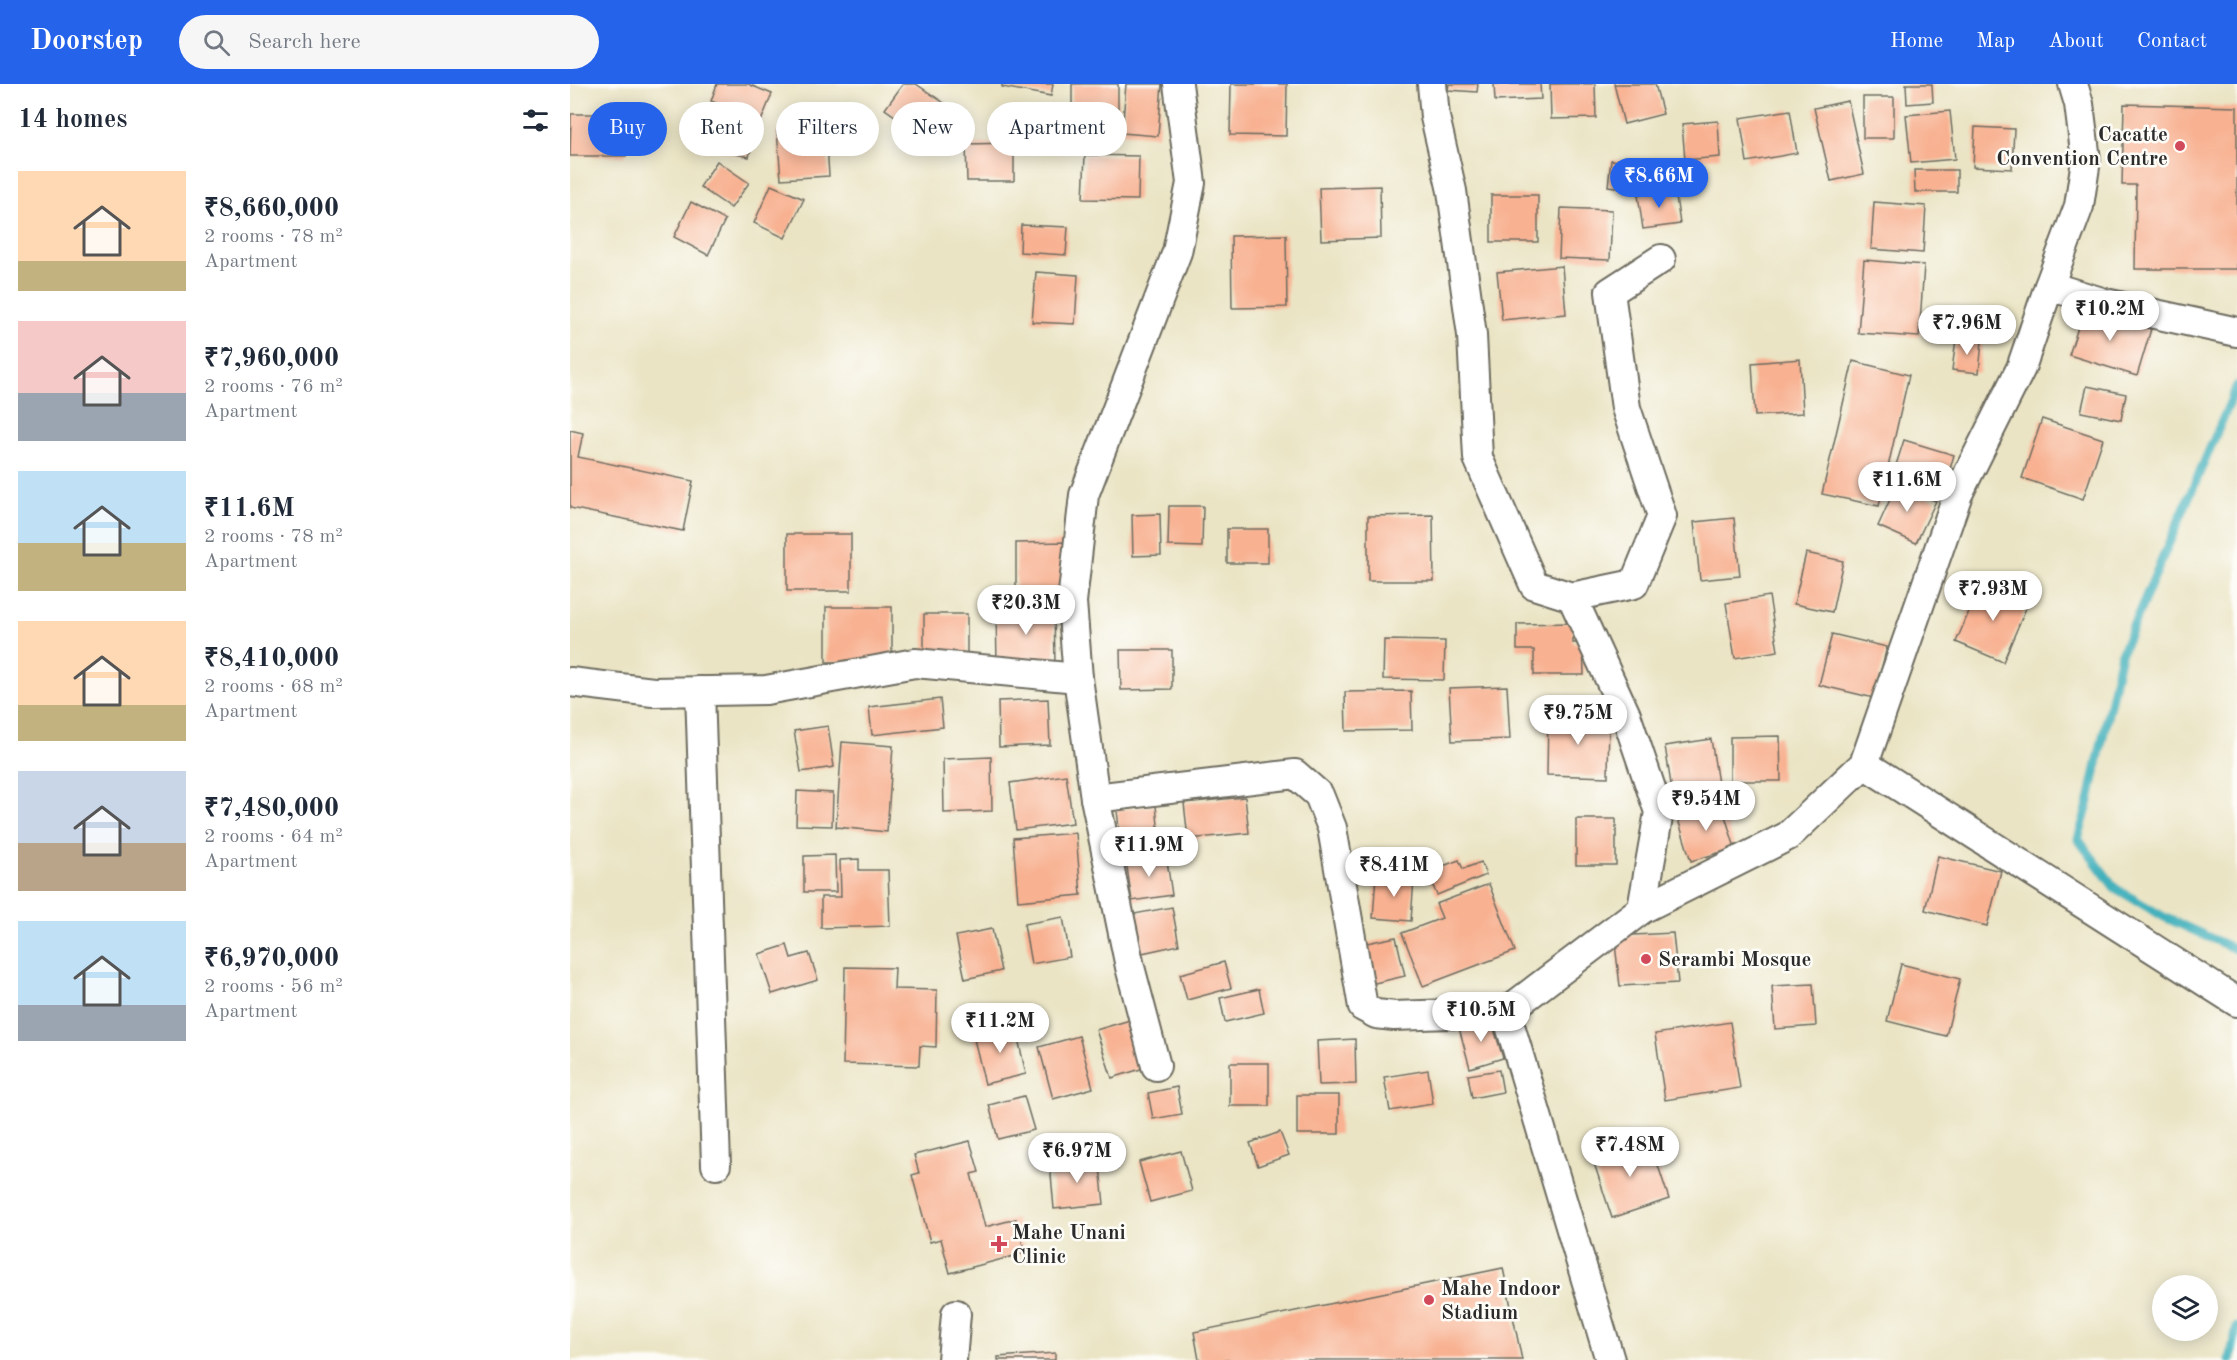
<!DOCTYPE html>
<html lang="en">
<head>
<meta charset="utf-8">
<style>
	:root { --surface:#fff; --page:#f6f6f7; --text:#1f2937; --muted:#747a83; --accent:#2563eb }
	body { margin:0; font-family:"Old Standard TT",serif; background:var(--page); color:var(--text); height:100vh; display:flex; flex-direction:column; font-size:22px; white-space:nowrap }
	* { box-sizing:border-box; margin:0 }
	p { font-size:20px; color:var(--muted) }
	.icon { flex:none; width:33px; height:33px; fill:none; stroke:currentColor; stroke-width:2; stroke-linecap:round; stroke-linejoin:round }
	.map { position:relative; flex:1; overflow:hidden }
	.details { display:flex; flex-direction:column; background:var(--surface); width:570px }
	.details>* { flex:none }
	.banner { position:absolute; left:18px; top:18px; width:570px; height:54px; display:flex; gap:12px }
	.controls { position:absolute; left:1582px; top:1191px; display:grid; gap:12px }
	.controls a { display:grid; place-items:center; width:66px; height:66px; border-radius:50%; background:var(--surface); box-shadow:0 3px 15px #0003; font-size:30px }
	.price { position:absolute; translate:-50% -51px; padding:0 14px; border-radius:21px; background:#fff; color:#222; font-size:20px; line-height:39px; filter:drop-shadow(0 2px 3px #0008) }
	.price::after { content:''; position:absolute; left:50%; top:36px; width:18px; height:14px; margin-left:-9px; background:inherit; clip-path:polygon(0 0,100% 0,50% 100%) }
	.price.selected { background:var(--accent); color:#fff }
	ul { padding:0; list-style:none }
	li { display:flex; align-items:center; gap:18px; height:150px; padding:0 18px }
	li span { display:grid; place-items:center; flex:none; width:168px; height:120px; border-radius:0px; color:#555 }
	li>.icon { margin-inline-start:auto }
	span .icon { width:72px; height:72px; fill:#fffc; stroke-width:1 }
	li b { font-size:26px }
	h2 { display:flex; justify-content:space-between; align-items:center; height:72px; padding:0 18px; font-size:26px }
	.tag { padding:0 21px; border-radius:27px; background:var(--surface); box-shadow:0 3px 15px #0003; font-size:21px; line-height:54px }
	.tag.selected { background:var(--accent); color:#fff }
	header { display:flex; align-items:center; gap:36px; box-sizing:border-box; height:84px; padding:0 30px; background:var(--accent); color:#fff }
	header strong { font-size:28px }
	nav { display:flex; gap:33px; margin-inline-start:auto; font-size:21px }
	.search { width:420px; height:54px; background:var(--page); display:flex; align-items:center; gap:15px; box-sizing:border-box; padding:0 21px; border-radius:33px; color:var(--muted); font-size:22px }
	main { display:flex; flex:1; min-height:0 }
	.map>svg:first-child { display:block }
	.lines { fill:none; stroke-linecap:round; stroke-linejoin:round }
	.stream { stroke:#42b1bc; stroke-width:9 }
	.building { fill:#f8b191 }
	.street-casing { stroke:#6e6c61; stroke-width:32 }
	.street { stroke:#fff; stroke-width:28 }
	.poi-dot { fill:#d1495b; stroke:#fdfcf7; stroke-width:2 }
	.labels { text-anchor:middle; stroke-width:5; stroke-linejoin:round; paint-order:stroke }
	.poi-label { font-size:21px; font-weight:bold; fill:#2b2b2b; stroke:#fdfcf7; text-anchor:start }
</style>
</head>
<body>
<header>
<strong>Doorstep</strong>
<div class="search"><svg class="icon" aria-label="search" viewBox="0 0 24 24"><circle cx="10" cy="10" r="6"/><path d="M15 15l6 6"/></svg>Search here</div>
<nav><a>Home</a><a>Map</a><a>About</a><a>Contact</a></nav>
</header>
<main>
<section class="details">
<h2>14 homes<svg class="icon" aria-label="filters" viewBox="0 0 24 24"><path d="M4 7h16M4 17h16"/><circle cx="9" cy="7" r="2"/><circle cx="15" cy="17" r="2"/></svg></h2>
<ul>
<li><span style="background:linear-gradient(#ffd9b3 75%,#c2b280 0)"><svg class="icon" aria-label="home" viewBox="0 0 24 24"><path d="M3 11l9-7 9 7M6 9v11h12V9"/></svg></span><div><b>₹8,660,000</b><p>2 rooms · 78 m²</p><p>Apartment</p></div></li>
<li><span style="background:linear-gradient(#f6c9c9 60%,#9aa5b1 0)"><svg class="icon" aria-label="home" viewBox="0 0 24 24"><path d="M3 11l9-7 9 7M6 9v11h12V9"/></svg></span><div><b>₹7,960,000</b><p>2 rooms · 76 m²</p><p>Apartment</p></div></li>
<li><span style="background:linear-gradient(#bfe0f5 60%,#c2b280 0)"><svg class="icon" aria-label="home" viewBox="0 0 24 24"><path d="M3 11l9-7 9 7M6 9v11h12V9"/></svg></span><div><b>₹11.6M</b><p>2 rooms · 78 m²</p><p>Apartment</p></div></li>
<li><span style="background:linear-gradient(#ffd9b3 70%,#c2b280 0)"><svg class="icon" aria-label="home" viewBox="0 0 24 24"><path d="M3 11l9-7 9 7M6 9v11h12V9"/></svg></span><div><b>₹8,410,000</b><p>2 rooms · 68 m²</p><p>Apartment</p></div></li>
<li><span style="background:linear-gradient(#c9d6e8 60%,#b9a48a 0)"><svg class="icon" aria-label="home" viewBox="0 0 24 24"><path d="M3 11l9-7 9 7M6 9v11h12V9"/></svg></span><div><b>₹7,480,000</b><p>2 rooms · 64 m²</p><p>Apartment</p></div></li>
<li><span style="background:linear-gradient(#bfe0f5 70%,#9aa5b1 0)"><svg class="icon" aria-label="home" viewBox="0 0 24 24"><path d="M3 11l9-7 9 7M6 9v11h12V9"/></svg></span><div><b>₹6,970,000</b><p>2 rooms · 56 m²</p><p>Apartment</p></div></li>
</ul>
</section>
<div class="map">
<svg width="1667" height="1276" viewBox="0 0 1667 1276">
	<rect width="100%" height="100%" fill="#fdfcf7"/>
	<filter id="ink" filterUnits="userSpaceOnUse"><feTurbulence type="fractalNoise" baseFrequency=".0167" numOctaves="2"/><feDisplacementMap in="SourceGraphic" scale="12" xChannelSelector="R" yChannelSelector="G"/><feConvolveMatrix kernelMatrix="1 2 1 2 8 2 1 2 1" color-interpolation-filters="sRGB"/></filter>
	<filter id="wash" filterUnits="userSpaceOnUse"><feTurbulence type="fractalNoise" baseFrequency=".008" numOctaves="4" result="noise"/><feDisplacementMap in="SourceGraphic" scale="24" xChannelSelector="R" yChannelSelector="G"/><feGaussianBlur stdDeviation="1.35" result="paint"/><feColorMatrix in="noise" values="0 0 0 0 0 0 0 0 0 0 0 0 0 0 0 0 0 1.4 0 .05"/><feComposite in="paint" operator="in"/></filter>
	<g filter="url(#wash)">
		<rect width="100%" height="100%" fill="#eae4c4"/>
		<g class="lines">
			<g class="stream">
				<polyline points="1667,302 1551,570 1518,721 1508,755 1545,804 1594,833 1667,866"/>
				<polyline points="1660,1276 1667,1243"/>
			</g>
		</g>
		<g id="blocks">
			<g class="building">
				<polygon points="147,0 178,0 202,10 191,37 141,17"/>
				<polygon points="333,0 346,0 377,21 355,53 315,25"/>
				<polygon points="432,0 483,0 481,12 432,3"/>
				<rect x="502" y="0" width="46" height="45"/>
				<polygon points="556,0 592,0 588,52 552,49"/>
				<polygon points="661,0 717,0 716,52 660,51"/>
				<polygon points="879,0 908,0 907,8 878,6"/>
				<polygon points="924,0 970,0 971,15 925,17"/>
				<polygon points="980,0 1025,0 1026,34 981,35"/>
				<polygon points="1044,0 1085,0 1093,30 1054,40"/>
				<polygon points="1336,0 1362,0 1363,18 1337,20"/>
				<rect x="1293" y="13" width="31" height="41"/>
				<polygon points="1278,17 1294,90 1261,97 1244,24"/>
				<polygon points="1554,20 1667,23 1667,185 1565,185 1566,101 1552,101"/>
				<polygon points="1220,26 1227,69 1177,78 1170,34"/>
				<polygon points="1380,27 1385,75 1341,79 1336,31"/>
				<polygon points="131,29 187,42 179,73 124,60"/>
				<polygon points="1,30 56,30 56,72 0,72"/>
				<polygon points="1148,37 1150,73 1115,76 1112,40"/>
				<polygon points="1405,43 1444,45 1442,85 1403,83"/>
				<polygon points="256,44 259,92 211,95 207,47"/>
				<polygon points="444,59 444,97 397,97 396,60"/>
				<polygon points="515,71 569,72 568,116 513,115"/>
				<polygon points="1041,76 1073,80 1069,106 1038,102"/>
				<polygon points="147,77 179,99 161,124 130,103"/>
				<polygon points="1344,86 1387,86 1387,108 1345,108"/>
				<polygon points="201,101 234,115 215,154 184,139"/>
				<polygon points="810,102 811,154 751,156 749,104"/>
				<polygon points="1105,106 1110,140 1073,145 1068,111"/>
				<rect x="921" y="111" width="47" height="47"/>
				<polygon points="121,118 155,136 138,171 104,153"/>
				<polygon points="1304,118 1356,122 1353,169 1301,165"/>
				<polygon points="991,124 1042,126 1040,176 989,174"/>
				<polygon points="451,141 498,143 496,171 450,168"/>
				<polygon points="716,151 717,223 662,224 661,152"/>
				<polygon points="1294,176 1354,181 1349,253 1288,249"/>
				<polygon points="992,182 996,230 932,236 927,188"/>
				<polygon points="466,188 508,191 505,240 462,238"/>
				<polygon points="1514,225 1581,245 1567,292 1499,271"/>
				<polygon points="1386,255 1412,257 1409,289 1382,286"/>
				<polygon points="1230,275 1233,329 1185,332 1182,279"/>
				<polygon points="1283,277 1339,291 1309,422 1252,410"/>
				<polygon points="1517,302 1556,310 1551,336 1511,328"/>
				<polygon points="1472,335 1533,355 1513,415 1452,394"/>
				<polygon points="0,346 13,349 8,373 123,397 113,447 0,424"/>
				<polygon points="1334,356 1384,371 1377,396 1326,381"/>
				<polygon points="1327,400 1366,417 1346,459 1308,442"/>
				<polygon points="599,422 633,422 632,463 598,462"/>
				<polygon points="590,430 591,471 563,472 562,431"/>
				<polygon points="863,431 864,497 798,497 798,432"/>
				<polygon points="1164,434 1170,492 1130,496 1124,438"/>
				<rect x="657" y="445" width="41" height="34"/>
				<rect x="217" y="450" width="64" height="57"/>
				<polygon points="497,458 498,507 446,507 446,459"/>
				<polygon points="1236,469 1273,477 1262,528 1224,520"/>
				<polygon points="1412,497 1459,517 1433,578 1386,558"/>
				<polygon points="1199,512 1208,567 1165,574 1156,519"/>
				<rect x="256" y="523" width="66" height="55"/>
				<polygon points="484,524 485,580 427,581 426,525"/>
				<rect x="354" y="530" width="43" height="42"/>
				<polygon points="1003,539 1003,559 1013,559 1014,591 964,591 964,566 947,566 947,540"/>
				<polygon points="1262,550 1317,563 1304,614 1249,601"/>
				<polygon points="814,556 875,557 874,596 813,595"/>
				<polygon points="550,566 602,566 602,605 551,606"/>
				<polygon points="937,602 940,655 882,657 879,604"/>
				<polygon points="841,607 842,646 776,647 775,608"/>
				<polygon points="370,615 373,643 302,651 299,623"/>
				<polygon points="478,615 480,661 429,663 428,617"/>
				<polygon points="978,630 1039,632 1038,693 977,691"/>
				<polygon points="258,642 264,683 231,688 224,647"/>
				<polygon points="1210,652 1211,697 1160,697 1160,653"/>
				<polygon points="1141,655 1149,706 1103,713 1095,662"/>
				<polygon points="272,658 323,662 317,748 266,743"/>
				<polygon points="421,673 422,727 374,729 373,675"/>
				<polygon points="496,691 503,739 446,746 440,699"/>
				<polygon points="227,707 263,709 262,742 226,741"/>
				<polygon points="675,713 679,749 618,755 614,719"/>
				<polygon points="1151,719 1165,764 1121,777 1107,732"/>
				<polygon points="586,722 590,759 551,763 547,726"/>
				<rect x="1006" y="735" width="40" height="46"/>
				<polygon points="506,749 511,811 448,817 443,754"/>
				<polygon points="596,770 602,811 562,817 556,776"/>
				<polygon points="265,771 266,808 234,808 234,772"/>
				<polygon points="1368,772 1431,787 1417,842 1355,826"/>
				<polygon points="289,775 289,786 318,786 320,842 251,844 251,813 271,813 270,776"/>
				<polygon points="889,776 893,785 911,778 916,791 867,811 857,788"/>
				<polygon points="806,791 844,794 841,837 803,834"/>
				<polygon points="919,800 945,867 853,902 832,849 872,834 866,820"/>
				<polygon points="602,823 609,861 572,869 564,830"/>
				<polygon points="493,833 500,873 461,880 454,840"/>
				<polygon points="422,845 431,887 395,895 386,852"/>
				<polygon points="1103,849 1108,899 1050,902 1044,852"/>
				<polygon points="826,853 835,892 796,901 787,861"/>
				<polygon points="217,861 221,874 239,869 248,896 202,910 189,870"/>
				<polygon points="654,878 661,904 617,916 610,890"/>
				<polygon points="1331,880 1390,895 1376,952 1317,937"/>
				<polygon points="275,883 325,884 324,905 367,906 366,963 350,962 349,982 273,980"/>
				<polygon points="1243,900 1246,942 1205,945 1202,902"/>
				<polygon points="689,905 694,929 655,938 650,914"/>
				<polygon points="921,935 933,974 900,984 889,944"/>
				<polygon points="560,936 574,984 542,994 526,946"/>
				<polygon points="1160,938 1170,1004 1095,1016 1085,950"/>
				<polygon points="445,941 456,990 415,1000 403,951"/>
				<polygon points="509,952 523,1004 483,1015 469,963"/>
				<polygon points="785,955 786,1000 749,1001 747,957"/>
				<rect x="660" y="979" width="39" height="43"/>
				<polygon points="858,986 863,1020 820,1027 814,993"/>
				<polygon points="929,986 933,1008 902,1014 898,991"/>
				<polygon points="607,1003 612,1030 583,1035 578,1009"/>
				<rect x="727" y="1011" width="42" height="39"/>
				<polygon points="454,1012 464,1046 428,1055 419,1021"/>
				<polygon points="710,1048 719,1071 688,1082 680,1059"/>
				<polygon points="1079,1054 1099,1115 1042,1134 1022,1073"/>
				<polygon points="400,1057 409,1088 401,1090 415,1143 446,1135 455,1169 380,1189 371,1155 360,1158 342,1091 349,1089 344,1071"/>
				<polygon points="611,1067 622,1107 580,1118 569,1078"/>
				<polygon points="529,1074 534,1120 484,1125 480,1079"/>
				<polygon points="933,1184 952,1276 629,1276 624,1248"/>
				<polygon points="485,1269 485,1276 428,1276 428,1273"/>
			</g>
		</g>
	</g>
	<g filter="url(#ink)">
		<use href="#blocks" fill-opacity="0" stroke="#6e6c61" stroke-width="1.5"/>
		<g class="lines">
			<defs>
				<g id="street">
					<polyline points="862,0 865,33 882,107 902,251 908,374 964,501 1002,513"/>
					<polyline points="1479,202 1535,219 1667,248"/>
					<polyline points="0,598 83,608 196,606 345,579 508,594"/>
					<polyline points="130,607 146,1081"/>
					<polyline points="1294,680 1667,918"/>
					<polyline points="525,714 725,690 749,711 762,744 793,923 806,930 824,932 936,928"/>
					<polyline points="1072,825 1089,728 1056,631 1002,513 1064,500 1092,432 1056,324 1040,208 1091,175"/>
					<polyline points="586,982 560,883 525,714 508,594 502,518 514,411 607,168 621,99 608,0"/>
					<polyline points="382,1276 386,1230"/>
					<polyline points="1040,1276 936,928 1072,825 1218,752 1294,680 1388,410 1451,284 1479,202 1509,122 1516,76 1509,20 1503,0"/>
				</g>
			</defs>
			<use href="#street" class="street-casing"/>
			<use href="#street" class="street"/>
		</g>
	</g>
	<g class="poi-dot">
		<circle cx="1610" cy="62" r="6"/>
		<circle cx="1076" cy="875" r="6"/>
		<path d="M426 1151h6v6h6v6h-6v6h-6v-6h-6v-6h6z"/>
		<circle cx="859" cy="1216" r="6"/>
	</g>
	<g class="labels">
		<g class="poi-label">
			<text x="1598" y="57" text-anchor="end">Cacatte<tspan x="1598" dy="24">Convention Centre</tspan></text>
			<text x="1088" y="882">Serambi Mosque</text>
			<text x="442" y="1155">Mahe Unani<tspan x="442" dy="24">Clinic</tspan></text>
			<text x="871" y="1211">Mahe Indoor<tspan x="871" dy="24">Stadium</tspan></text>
		</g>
	</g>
</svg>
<div class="controls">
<a><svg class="icon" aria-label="layers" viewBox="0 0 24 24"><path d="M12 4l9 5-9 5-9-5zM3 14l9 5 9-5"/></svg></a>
</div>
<b class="price selected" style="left:1089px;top:125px">₹8.66M</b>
<b class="price" style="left:1540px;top:258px">₹10.2M</b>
<b class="price" style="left:1397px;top:272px">₹7.96M</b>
<b class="price" style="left:1337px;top:429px">₹11.6M</b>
<b class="price" style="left:1423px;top:538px">₹7.93M</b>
<b class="price" style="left:456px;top:552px">₹20.3M</b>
<b class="price" style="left:1008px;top:662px">₹9.75M</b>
<b class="price" style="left:1136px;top:748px">₹9.54M</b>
<b class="price" style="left:579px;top:794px">₹11.9M</b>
<b class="price" style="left:824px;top:814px">₹8.41M</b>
<b class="price" style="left:911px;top:959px">₹10.5M</b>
<b class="price" style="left:430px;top:970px">₹11.2M</b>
<b class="price" style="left:1060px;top:1094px">₹7.48M</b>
<b class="price" style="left:507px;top:1100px">₹6.97M</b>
<div class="banner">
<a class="tag selected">Buy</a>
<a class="tag">Rent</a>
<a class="tag">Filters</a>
<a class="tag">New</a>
<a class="tag">Apartment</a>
</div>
</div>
</main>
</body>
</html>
